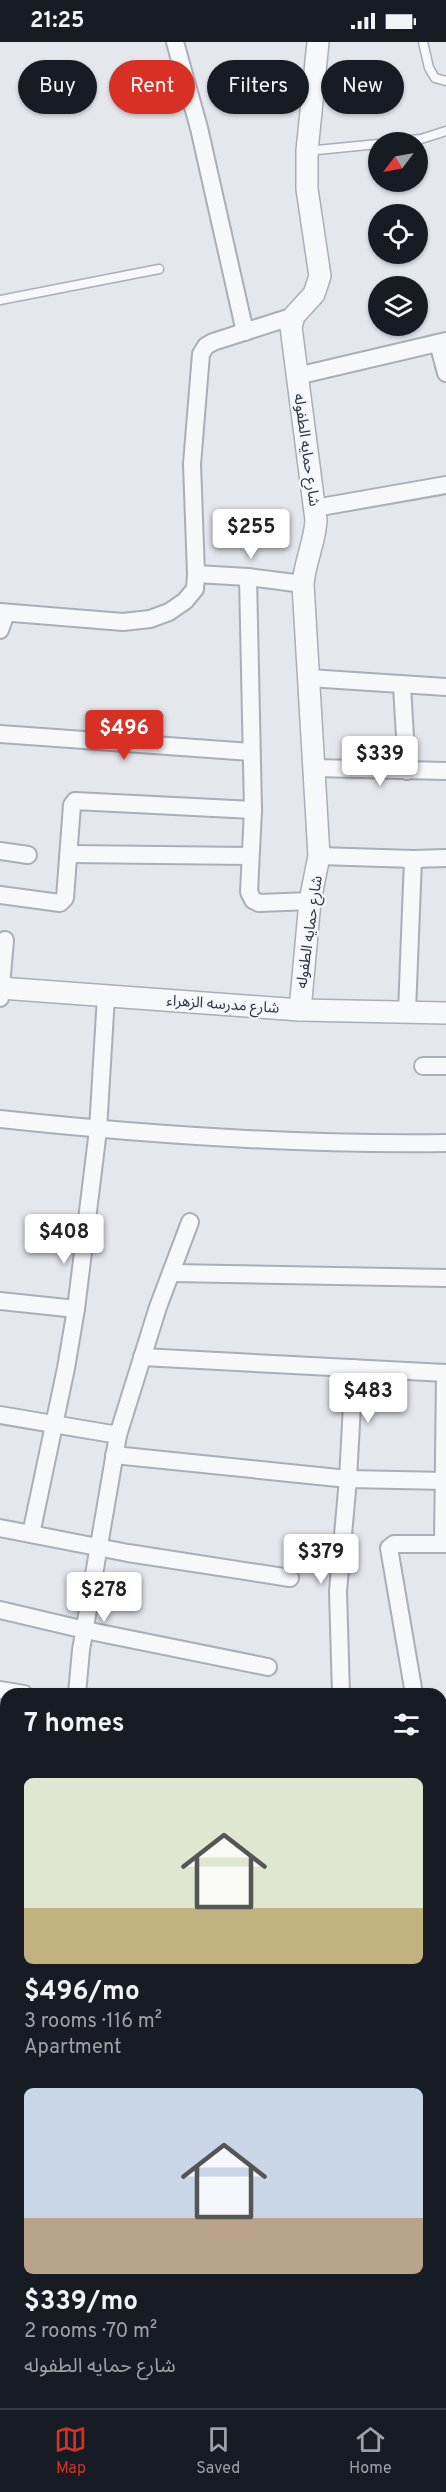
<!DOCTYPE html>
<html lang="en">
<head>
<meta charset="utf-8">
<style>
	:root { --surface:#171b24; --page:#20242c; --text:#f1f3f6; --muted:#9ea1a6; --line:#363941; --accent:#d93025 }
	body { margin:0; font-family:Overpass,"Noto Sans Arabic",sans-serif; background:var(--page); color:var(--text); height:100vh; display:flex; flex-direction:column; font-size:22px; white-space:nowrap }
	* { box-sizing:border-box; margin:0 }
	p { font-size:20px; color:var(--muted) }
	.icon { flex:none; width:33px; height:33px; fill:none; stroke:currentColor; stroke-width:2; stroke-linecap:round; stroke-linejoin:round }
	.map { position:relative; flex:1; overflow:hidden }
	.side { position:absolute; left:0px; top:1646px; width:447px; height:722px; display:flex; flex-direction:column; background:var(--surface); border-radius:18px 18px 0 0; box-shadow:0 2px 4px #0004 }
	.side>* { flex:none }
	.hud { position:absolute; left:18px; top:18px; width:411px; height:54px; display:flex; gap:12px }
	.needle { width:39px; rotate:238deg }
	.controls { position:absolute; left:368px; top:90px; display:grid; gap:12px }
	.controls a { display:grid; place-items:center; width:60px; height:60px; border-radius:50%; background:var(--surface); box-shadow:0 2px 4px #0004; font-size:30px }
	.price { position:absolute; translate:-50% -51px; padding:0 14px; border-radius:6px; background:#fff; color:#222; font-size:20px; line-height:39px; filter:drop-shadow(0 2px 3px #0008) }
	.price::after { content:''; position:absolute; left:50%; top:36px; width:18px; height:14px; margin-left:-9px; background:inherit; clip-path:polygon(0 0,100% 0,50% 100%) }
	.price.current { background:var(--accent); color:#fff }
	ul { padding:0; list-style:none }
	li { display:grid; align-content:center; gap:12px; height:318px; padding:0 24px }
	li span { display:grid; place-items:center; height:186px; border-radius:9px; color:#555 }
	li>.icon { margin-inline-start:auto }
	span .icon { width:108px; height:108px; fill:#fffc; stroke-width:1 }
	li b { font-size:26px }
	h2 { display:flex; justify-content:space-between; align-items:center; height:72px; padding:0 24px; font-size:26px }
	.pill { padding:0 21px; border-radius:27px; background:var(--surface); box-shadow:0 2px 4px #0004; font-size:21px; line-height:54px }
	.pill.current { background:var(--accent); color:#fff }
	.status { display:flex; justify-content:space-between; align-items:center; height:42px; padding:0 30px; background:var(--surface); direction:ltr }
	.status svg { height:16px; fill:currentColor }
	.tabs { display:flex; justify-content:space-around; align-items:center; height:84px; border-top:2px solid var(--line); background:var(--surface); font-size:16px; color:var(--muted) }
	.tabs a { display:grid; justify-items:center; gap:3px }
	.tabs .current { color:var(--accent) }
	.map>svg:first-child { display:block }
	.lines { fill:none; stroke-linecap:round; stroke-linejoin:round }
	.stream { stroke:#9fb4cc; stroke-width:5 }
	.service-casing { stroke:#a9aeb7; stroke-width:11 }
	.minor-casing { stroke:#a9aeb7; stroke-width:20 }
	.tertiary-casing { stroke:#a9aeb7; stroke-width:24 }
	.trunk-casing { stroke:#8b94a3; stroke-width:32 }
	.service { stroke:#f7f8fa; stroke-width:8 }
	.minor { stroke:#f7f8fa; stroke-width:16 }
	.tertiary { stroke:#f7f8fa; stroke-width:21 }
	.trunk { stroke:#fff; stroke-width:28 }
	.labels { text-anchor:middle; stroke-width:4.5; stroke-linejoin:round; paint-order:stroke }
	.street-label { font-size:15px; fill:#2b3445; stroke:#f4f6f9 }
</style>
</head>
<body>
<div class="status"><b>21:25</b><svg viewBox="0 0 49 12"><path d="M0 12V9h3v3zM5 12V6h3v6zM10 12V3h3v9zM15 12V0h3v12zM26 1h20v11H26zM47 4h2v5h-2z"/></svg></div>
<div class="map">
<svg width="446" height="2366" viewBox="0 0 446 2366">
	<rect width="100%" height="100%" fill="#e4e7ec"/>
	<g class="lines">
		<g class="stream">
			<polyline points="0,2039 6,2039"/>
			<polyline points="441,2091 446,2092"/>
		</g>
		<defs>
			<g id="service">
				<polyline points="423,0 429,26 435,36 446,39"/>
				<polyline points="390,100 421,97 446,89"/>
				<polyline points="307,109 378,102"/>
				<polyline points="0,258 159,227"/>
			</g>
			<g id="minor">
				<polyline points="175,0 199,86 245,290"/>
				<polyline points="438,301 446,331"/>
				<polyline points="297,334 446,299"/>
				<polyline points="315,466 446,443"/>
				<polyline points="196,532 248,535 303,542"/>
				<polyline points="248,535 253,768 249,850 253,858 259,861 310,859"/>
				<polyline points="0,570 123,580 150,577 169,570 185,559 195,547 196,532 192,422 201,312 206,304 213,300 294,274"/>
				<polyline points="0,588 6,571"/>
				<polyline points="309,636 446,645"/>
				<polyline points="402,644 407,729"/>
				<polyline points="0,692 251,710"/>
				<polyline points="314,726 446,729"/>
				<polyline points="0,809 28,813"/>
				<polyline points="70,812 249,814"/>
				<polyline points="319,814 413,817 407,970"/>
				<polyline points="413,817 446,816"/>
				<polyline points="0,853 60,861 65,856 72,763 75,759 253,768"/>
				<polyline points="0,956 5,898"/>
				<polyline points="423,1024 446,1024"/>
				<path d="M0,1077C148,1093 297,1103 446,1101"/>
				<polyline points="171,1231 446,1236"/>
				<polyline points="0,1259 76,1267"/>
				<polyline points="142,1315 446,1331"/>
				<polyline points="0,1373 118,1393"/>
				<polyline points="114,1413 348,1437 446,1439"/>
				<polyline points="0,1486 128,1511 290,1536"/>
				<polyline points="31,1492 66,1326 76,1267 98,1088 106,954"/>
				<polyline points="443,1502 445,1331"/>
				<polyline points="0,1568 85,1588 268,1625"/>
				<polyline points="0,1648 24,1652"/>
				<polyline points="77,1652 81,1608 118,1393 158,1265 190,1180"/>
				<polyline points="341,1652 338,1549 348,1437 354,1326"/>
				<polyline points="414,1652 389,1506 394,1502 446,1502"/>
				<polyline points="0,1724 6,1724"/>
				<polyline points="441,1810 446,1844"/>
				<polyline points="0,1826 6,1823"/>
				<polyline points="0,2092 6,2092"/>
				<polyline points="441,2135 446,2136"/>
				<polyline points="0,2259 6,2259"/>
			</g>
			<g id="tertiary">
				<polyline points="0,946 300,968 446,971"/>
				<path d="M300,968L310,859L319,814L303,542C305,519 315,500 316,478L291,285L294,274L314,252L320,234L307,147V109L318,0"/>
				<polyline points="0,1890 6,1890"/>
				<polyline points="441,1891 446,1891"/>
			</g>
			<g id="trunk">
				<polyline points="441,1912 446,1912"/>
				<polyline points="0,1915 6,1915"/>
				<polyline points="441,1940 446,1940"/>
				<polyline points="0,1944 6,1944"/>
			</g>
		</defs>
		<use href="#service" class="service-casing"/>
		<use href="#minor" class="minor-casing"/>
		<use href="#tertiary" class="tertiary-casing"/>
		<use href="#trunk" class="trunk-casing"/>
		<use href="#service" class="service"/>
		<use href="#minor" class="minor"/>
		<use href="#tertiary" class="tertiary"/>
		<use href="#trunk" class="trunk"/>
	</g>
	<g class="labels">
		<g class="street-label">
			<text transform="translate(307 408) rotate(82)" y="5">شارع حمايه الطفوله</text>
			<text transform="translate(309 890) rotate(-82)" y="5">شارع حمايه الطفوله</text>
			<text transform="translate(223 962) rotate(4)" y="5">شارع مدرسه الزهراء</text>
		</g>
	</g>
</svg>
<div class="controls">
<a><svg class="needle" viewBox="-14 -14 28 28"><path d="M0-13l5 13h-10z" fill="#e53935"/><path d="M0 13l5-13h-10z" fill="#9ea1a6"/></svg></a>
<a><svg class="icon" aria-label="locate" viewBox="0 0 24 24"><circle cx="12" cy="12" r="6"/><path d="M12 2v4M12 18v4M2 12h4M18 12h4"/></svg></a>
<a><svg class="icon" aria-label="layers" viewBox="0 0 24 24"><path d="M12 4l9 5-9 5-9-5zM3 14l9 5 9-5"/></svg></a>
</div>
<b class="price" style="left:251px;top:518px">$255</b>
<b class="price current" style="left:124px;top:719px">$496</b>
<b class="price" style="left:380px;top:745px">$339</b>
<b class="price" style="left:64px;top:1223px">$408</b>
<b class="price" style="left:368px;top:1382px">$483</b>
<b class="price" style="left:321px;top:1543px">$379</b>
<b class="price" style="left:104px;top:1581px">$278</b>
<div class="hud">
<a class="pill">Buy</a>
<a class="pill current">Rent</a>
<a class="pill">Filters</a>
<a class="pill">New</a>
</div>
<section class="side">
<h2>7 homes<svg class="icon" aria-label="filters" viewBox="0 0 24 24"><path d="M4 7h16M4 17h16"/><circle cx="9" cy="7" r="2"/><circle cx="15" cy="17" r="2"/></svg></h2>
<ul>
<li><span style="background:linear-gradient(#dfe7d0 70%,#c2b280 0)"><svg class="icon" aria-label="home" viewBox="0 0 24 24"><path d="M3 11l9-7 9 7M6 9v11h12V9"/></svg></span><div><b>$496/mo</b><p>3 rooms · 116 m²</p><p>Apartment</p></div></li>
<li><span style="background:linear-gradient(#c9d6e8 70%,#b9a48a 0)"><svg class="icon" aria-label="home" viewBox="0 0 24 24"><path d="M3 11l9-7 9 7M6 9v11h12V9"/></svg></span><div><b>$339/mo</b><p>2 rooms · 70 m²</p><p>شارع حمايه الطفوله</p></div></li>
</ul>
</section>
</div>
<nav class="tabs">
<a class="current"><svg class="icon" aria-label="map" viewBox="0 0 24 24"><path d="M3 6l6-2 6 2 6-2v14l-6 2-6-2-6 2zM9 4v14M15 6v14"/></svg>Map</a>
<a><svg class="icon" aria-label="saved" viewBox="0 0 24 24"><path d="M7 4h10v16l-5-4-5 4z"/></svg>Saved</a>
<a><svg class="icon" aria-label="home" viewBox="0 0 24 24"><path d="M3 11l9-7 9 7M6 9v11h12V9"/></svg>Home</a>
</nav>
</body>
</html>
